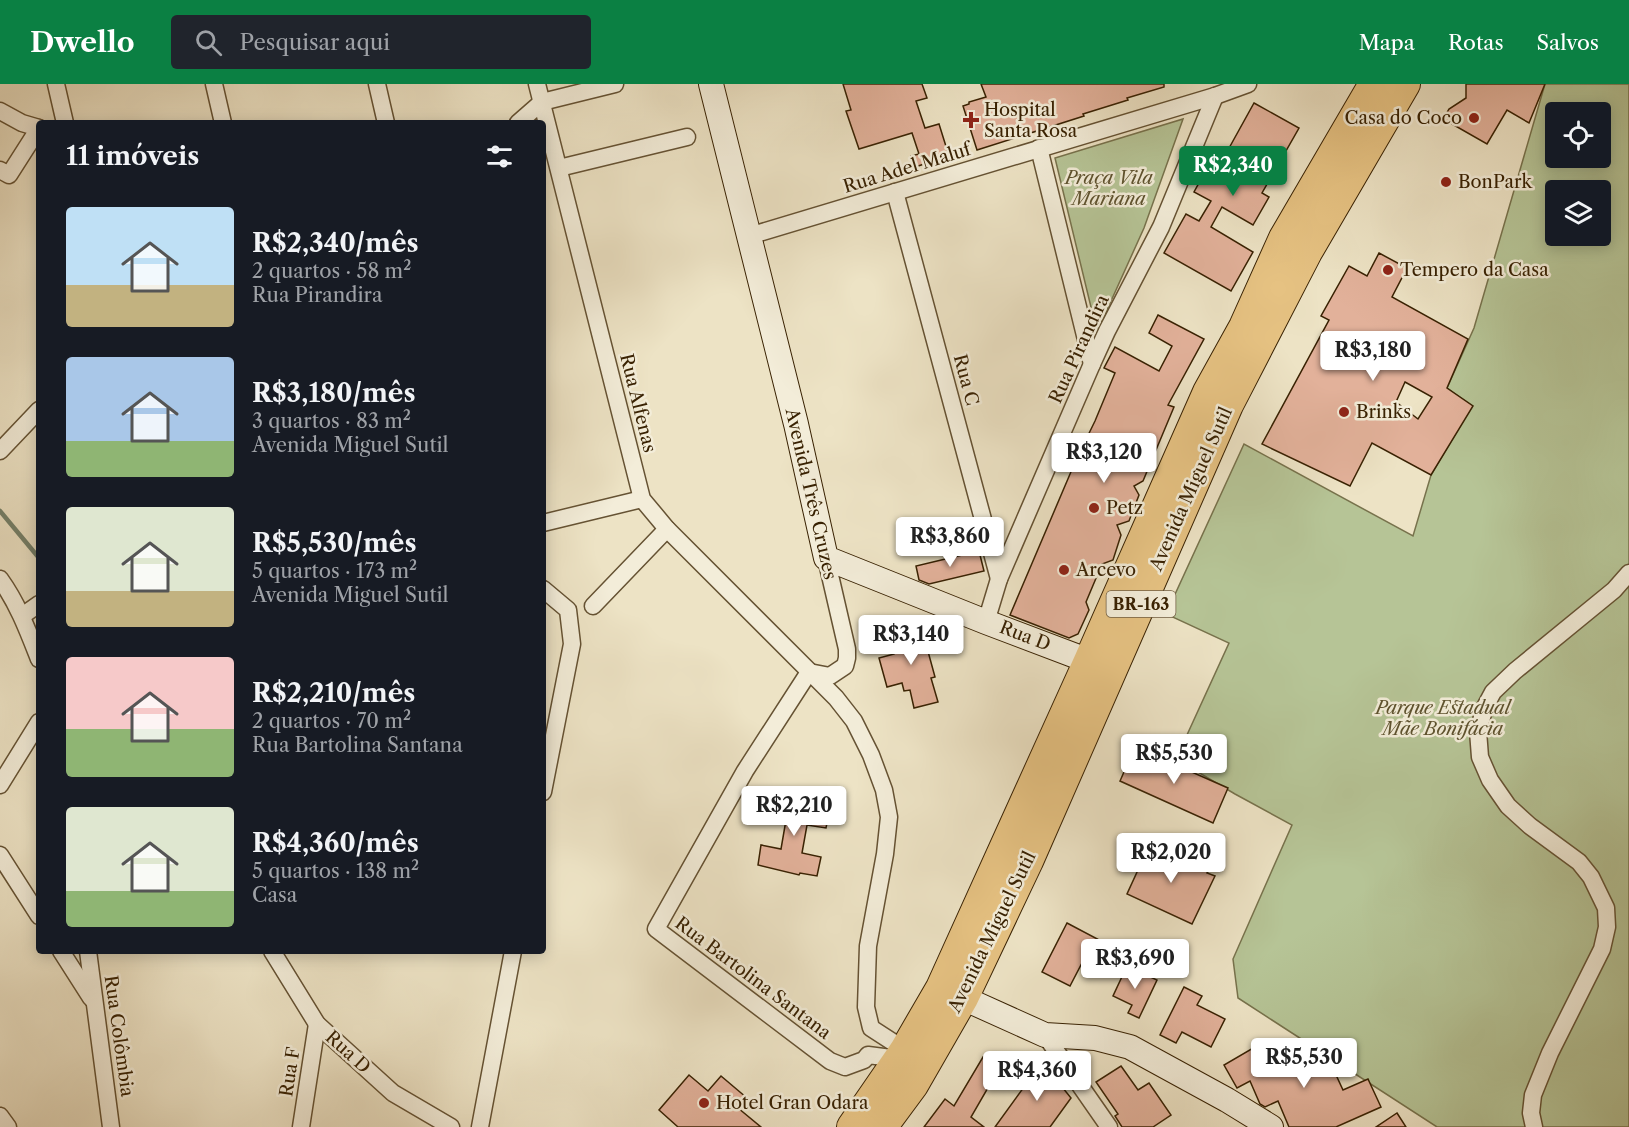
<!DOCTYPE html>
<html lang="pt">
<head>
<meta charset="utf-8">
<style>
	:root { --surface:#171b24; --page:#20242c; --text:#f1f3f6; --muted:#9ea1a6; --accent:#0b8043 }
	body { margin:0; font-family:"Libre Caslon Text",serif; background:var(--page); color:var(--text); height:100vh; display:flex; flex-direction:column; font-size:22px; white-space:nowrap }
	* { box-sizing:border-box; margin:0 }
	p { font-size:20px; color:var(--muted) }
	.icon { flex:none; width:33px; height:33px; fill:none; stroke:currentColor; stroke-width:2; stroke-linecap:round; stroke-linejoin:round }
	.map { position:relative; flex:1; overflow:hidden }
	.sheet { position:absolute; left:36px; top:36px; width:510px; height:834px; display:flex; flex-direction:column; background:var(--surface); border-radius:6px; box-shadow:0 3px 15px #0003 }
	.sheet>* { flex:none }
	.tools { position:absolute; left:1545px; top:18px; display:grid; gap:12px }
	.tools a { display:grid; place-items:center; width:66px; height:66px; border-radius:6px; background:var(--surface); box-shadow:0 3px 15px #0003; font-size:30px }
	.price { position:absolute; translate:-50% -51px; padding:0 14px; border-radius:6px; background:#fff; color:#222; font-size:20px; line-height:39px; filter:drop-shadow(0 2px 3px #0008) }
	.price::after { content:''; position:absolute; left:50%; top:36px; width:18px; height:14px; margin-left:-9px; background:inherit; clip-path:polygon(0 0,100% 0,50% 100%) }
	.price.selected { background:var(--accent); color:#fff }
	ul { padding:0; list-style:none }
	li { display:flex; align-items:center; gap:18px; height:150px; padding:0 30px }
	li span { display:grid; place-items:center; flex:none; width:168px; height:120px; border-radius:6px; color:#555 }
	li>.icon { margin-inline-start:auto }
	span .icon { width:72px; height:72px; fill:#fffc; stroke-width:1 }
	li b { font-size:26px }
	h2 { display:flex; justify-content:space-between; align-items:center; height:72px; padding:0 30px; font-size:26px }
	header { display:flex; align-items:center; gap:36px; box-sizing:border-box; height:84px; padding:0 30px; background:var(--accent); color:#fff }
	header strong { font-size:28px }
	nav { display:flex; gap:33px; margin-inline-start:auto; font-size:21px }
	.search { width:420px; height:54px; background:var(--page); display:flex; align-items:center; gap:15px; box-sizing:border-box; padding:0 21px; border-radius:6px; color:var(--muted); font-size:22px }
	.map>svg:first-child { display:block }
	.green { fill:#b6c496; stroke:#77724c; stroke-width:1.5; fill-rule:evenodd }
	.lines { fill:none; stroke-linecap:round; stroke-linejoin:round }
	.stream { stroke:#73806a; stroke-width:4.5 }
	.building { fill:#e2b19a; stroke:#382102; stroke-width:1.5; fill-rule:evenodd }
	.street-casing { stroke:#655233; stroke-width:19 }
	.secondary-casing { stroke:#382102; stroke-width:26 }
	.highway-casing { stroke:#382102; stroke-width:32 }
	.street { stroke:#f3edd9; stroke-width:16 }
	.secondary { stroke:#f3edd9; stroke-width:24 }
	.highway { stroke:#e6c282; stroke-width:30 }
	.poi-dot { fill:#8f2418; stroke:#f3edd9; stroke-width:2 }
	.labels { text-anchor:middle; stroke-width:5; stroke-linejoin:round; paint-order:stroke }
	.shield { fill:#f3edd9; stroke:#705e42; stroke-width:1.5 }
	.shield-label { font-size:16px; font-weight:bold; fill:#382102 }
	.poi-label { font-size:18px; fill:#382102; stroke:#f3edd9; text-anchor:start }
	.street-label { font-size:18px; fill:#382102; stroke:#f3edd9 }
	.park-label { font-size:18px; font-style:italic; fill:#5e522e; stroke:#f3edd9 }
</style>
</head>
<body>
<header>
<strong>Dwello</strong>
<div class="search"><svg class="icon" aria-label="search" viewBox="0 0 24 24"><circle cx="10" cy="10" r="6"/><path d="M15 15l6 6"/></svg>Pesquisar aqui</div>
<nav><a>Mapa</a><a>Rotas</a><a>Salvos</a></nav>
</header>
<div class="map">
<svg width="1629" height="1043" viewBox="0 0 1629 1043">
	<rect width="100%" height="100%" fill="#ede3c5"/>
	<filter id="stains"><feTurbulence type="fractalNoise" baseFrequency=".00333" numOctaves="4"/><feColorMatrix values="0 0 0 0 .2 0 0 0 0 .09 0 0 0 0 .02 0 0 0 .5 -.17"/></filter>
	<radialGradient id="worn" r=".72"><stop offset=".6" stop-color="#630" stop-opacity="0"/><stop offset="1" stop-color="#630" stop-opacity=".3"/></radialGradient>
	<g class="green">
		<path d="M1545,0H1629V1043H1437L1238,914L1233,875L1292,741L1235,710L1176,675L1229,559L1166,530L1244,360L1413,452L1431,391L1472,322L1447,304L1474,244ZM1556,28H1600V74H1556ZM1556,106H1600V152H1556Z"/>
		<polygon points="1183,35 1144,144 1097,248 1055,74"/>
	</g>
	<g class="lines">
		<polyline class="stream" points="0,427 39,474"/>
	</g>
	<g class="building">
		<polygon points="843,0 922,0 927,14 916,17 925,44 939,40 949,72 915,83 911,72 919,70 912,49 859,65 846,27 851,26"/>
		<polygon points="981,0 1164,0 1164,3 1127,14 1128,16 1083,30 1084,32 977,66 963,22 969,20 969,18 986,13"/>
		<polygon points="1466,0 1545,0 1529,39 1507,26 1487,60 1445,36 1445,32 1449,25 1466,14"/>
		<polygon points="1254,19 1299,44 1262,109 1269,113 1253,141 1222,123 1211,143 1253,168 1231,207 1164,169 1186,130 1199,137 1211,117 1194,108 1210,79 1218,84"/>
		<path d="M1379,169L1407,184L1392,213L1468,255L1447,304L1473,322L1431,391L1372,359L1350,402L1262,360L1329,236L1321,232L1349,182L1367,192ZM1405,298L1432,313L1418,335L1396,318Z"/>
		<polygon points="1158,231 1204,255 1168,321 1174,323 1143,397 1134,402 1139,411 1129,437 1117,441 1121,451 1113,476 1102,480 1086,518 1089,526 1078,550 1069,554 1010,531 1076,376 1095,337 1115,289 1104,284 1115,263 1159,287 1172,262 1149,249"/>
		<polygon points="979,467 984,487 929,500 919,496 916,482"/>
		<polygon points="916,537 923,561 926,560 935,593 931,594 938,618 914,624 910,606 904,607 902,599 887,603 879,574 894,570 892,563 898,561 893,543"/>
		<polygon points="1135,663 1228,704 1213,739 1120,697"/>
		<polygon points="771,713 788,717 788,715 830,725 826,744 807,741 802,769 821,773 817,792 800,789 799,791 758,781 761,761 781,765 786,736 767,733"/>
		<polygon points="1149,762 1174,774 1175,771 1209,786 1207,789 1215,792 1192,840 1127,810"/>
		<polygon points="1067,839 1105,859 1093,884 1082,879 1070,902 1042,888"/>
		<polygon points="1127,882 1157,896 1139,934 1128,929 1132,921 1113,912"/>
		<polygon points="1184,903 1202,912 1197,921 1225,935 1211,963 1182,948 1176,959 1160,951"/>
		<polygon points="1260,960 1275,987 1324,965 1343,1006 1368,995 1381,1023 1336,1043 1289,1043 1278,1017 1265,1023 1260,1020 1250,997 1237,1004 1224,981"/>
		<polygon points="983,973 1000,983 971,1033 984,1043 924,1043 945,1015 954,1022"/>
		<polygon points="1042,978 1071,1014 1050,1043 995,1043"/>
		<polygon points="1121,982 1138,1006 1149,999 1171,1031 1153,1043 1122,1043 1115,1032 1118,1030 1096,998"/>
		<polygon points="689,991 708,1007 721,992 747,1014 738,1024 761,1043 678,1043 659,1026"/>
		<polygon points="1397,1029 1406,1043 1376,1043"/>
	</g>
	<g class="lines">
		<defs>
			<g id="street">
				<polyline points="56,0 65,39"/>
				<polyline points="214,0 223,39"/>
				<polyline points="377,0 386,39"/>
				<polyline points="537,0 642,415 667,445 836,614 854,637 871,671 884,706 889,733 885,770 868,862 866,923 871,944 905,966"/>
				<polyline points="0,27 22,39 39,44"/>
				<polyline points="518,39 542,18 615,0"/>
				<polyline points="1039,64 1092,280"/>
				<polyline points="559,84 687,53"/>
				<polyline points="0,86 9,91 39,44"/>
				<polyline points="895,108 999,495"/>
				<polyline points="749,152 1215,12 1248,0"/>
				<polyline points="0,367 39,326"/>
				<polyline points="543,439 642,415"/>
				<path d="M0,495C18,520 28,547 39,575"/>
				<polyline points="543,505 568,526 572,560 543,708"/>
				<polyline points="593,522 667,445"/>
				<polyline points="22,532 39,520"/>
				<polyline points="986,538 999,495 1092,280 1107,247 1161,143 1215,12"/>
				<polyline points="809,588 745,687 656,845 830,977 845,983 864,976 868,971 899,975"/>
				<polyline points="809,588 830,592 845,582 847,574 847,565 826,474"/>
				<polyline points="0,701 39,638"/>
				<polyline points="0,771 39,832"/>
				<polyline points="61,867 91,914"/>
				<polyline points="88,867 111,1043"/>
				<polyline points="272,867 317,940 393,1009 451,1043"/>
				<polyline points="1045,951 1109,1043"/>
				<polyline points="0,1032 8,1043"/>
				<polyline points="301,1043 317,940"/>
				<polyline points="480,1043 513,867"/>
				<polyline points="1534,1043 1531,1029 1533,1011 1550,969 1602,865 1607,843 1606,824 1591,793 1579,778 1530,742 1508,722 1490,696 1480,673 1478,647 1485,623 1493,608 1515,587 1614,506 1629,489"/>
			</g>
			<g id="secondary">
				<polyline points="711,0 796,340 826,474 986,538 1089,577"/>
				<polyline points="963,914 1045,951 1095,954 1130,963 1227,1016 1271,1043"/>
			</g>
			<g id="highway">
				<polyline points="852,1043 905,966 941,904 1089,577 1208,308 1244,243 1284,154 1374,0"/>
				<polyline points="882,1043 913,1001 963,914 1028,777 1228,321 1307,168 1405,0"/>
			</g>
		</defs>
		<use href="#street" class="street-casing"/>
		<use href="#secondary" class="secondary-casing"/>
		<use href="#highway" class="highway-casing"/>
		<use href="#street" class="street"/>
		<use href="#secondary" class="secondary"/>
		<use href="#highway" class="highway"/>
	</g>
	<g class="poi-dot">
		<circle cx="1474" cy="34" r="6"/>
		<path d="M968 27h6v6h6v6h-6v6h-6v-6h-6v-6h6z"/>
		<circle cx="1446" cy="98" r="6"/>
		<circle cx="1388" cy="186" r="6"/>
		<circle cx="1344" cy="328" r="6"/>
		<circle cx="1094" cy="424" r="6"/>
		<circle cx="1064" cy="486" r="6"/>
		<circle cx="704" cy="1019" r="6"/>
	</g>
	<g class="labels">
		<rect class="shield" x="1106.5" y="507" width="69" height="26" rx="4.5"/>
		<g class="shield-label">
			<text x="1141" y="526">BR-163</text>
		</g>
		<g class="poi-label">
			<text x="984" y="32">Hospital<tspan x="984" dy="21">Santa Rosa</tspan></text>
			<text x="1462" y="40" text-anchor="end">Casa do Coco</text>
			<text x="1458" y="104">BonPark</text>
			<text x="1400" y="192">Tempero da Casa</text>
			<text x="1356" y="334">Brinks</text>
			<text x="1106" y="430">Petz</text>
			<text x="1076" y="492">Arcevo</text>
			<text x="716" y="1025">Hotel Gran Odara</text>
		</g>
		<g class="street-label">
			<text transform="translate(907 84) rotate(-17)" y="6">Rua Adel Maluf</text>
			<text transform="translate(1079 265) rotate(-65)" y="6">Rua Pirandira</text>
			<text transform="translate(966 296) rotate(75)" y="6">Rua C</text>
			<text transform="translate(638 319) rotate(76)" y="6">Rua Alfenas</text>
			<text transform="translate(1191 405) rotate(-66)" y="6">Avenida Miguel Sutil</text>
			<text transform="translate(811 410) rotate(77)" y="6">Avenida Três Cruzes</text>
			<text transform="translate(1025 552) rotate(21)" y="6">Rua D</text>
			<text transform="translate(992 848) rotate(-64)" y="6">Avenida Miguel Sutil</text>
			<text transform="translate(753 894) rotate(37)" y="6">Rua Bartolina Santana</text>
			<text transform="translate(119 952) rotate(82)" y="6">Rua Colômbia</text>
			<text transform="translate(348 968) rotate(42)" y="6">Rua D</text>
			<text transform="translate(290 988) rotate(-81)" y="6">Rua F</text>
		</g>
		<g class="park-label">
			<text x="1109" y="100">Praça Vila<tspan x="1109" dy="21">Mariana</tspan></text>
			<text x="1443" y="630">Parque Estadual<tspan x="1443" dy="21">Mãe Bonifácia</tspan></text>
		</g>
	</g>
	<rect width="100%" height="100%" filter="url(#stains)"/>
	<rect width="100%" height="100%" fill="url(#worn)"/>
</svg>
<div class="tools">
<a><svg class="icon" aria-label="locate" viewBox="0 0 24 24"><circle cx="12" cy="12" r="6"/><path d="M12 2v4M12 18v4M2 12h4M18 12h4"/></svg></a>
<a><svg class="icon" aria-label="layers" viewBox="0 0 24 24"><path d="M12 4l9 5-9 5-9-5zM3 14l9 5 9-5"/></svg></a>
</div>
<b class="price selected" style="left:1233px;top:113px">R$2,340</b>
<b class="price" style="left:1373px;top:298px">R$3,180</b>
<b class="price" style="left:1104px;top:400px">R$3,120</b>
<b class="price" style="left:950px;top:484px">R$3,860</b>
<b class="price" style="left:911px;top:582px">R$3,140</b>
<b class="price" style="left:1174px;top:701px">R$5,530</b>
<b class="price" style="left:794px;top:753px">R$2,210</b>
<b class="price" style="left:1171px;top:800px">R$2,020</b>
<b class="price" style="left:1135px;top:906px">R$3,690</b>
<b class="price" style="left:1304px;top:1005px">R$5,530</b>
<b class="price" style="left:1037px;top:1018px">R$4,360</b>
<section class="sheet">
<h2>11 imóveis<svg class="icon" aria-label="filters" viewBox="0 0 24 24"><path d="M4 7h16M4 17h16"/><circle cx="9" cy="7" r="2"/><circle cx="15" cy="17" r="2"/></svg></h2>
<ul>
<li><span style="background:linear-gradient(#bfe0f5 65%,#c2b280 0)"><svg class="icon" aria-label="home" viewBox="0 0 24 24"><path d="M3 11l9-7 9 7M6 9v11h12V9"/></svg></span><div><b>R$2,340/mês</b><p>2 quartos · 58 m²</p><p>Rua Pirandira</p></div></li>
<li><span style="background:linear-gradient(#a9c7e8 70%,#8fb573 0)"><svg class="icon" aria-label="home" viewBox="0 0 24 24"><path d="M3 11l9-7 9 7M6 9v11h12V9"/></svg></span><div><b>R$3,180/mês</b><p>3 quartos · 83 m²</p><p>Avenida Miguel Sutil</p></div></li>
<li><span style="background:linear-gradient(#dfe7d0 70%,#c2b280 0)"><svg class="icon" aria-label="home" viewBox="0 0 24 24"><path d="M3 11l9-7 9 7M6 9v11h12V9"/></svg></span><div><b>R$5,530/mês</b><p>5 quartos · 173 m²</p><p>Avenida Miguel Sutil</p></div></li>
<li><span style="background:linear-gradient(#f6c9c9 60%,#8fb573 0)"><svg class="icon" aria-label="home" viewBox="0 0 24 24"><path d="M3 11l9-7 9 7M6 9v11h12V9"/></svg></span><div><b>R$2,210/mês</b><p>2 quartos · 70 m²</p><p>Rua Bartolina Santana</p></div></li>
<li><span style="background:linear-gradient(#dfe7d0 70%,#8fb573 0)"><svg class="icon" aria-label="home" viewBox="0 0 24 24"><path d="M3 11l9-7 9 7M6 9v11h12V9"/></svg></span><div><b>R$4,360/mês</b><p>5 quartos · 138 m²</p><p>Casa</p></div></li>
</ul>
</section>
</div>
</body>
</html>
